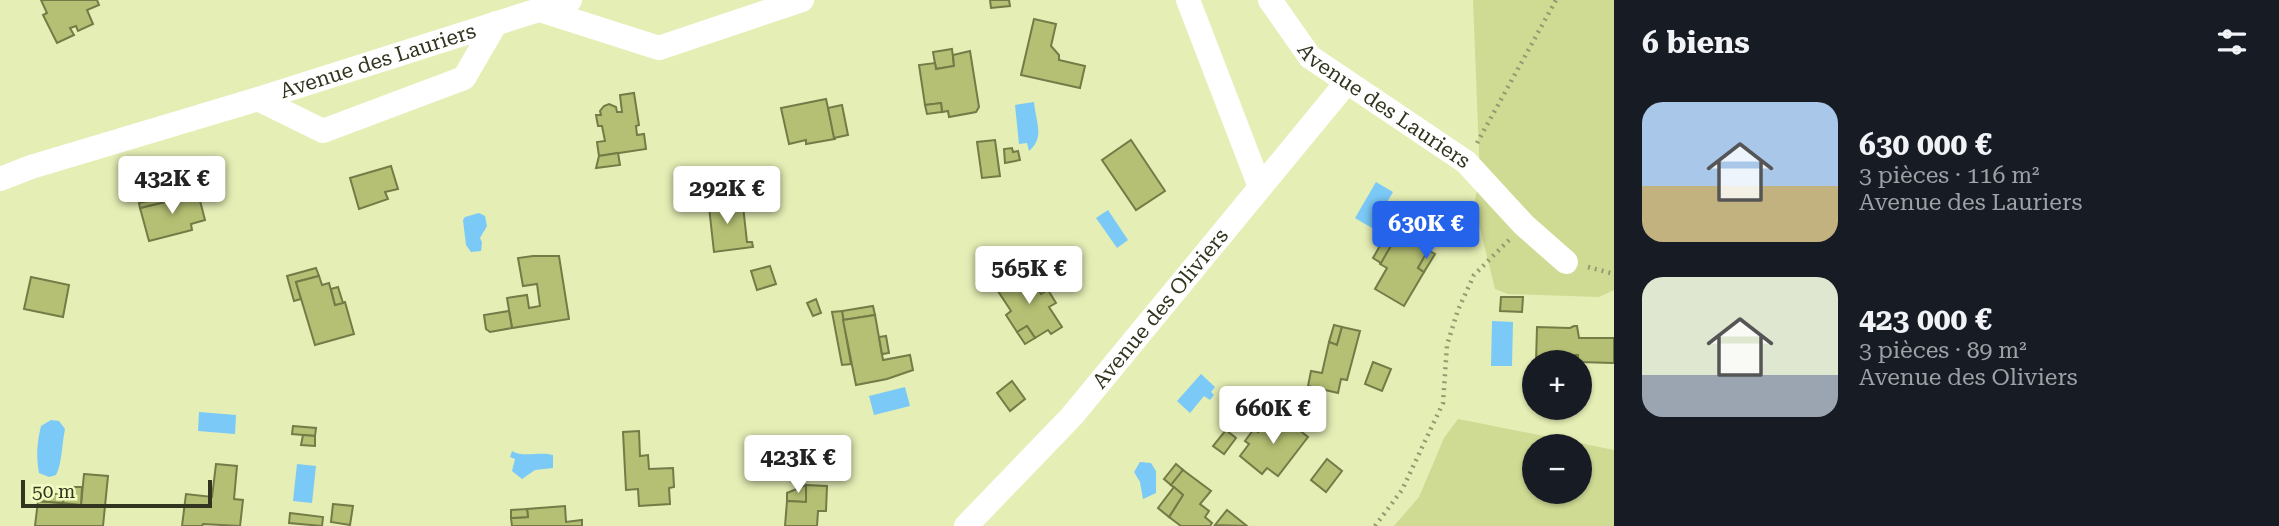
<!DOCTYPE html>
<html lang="fr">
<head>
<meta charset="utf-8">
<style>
	:root { --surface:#171b24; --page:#242831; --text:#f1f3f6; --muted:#9ea1a6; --accent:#2563eb }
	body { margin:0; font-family:"Roboto Serif",serif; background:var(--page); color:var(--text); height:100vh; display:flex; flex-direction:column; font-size:26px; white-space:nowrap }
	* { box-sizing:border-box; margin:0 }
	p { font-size:23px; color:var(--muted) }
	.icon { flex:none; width:38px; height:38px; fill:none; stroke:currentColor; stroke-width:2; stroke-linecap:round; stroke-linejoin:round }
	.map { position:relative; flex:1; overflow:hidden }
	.sheet { display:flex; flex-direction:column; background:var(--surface); width:665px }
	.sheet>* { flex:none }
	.controls { position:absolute; left:1522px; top:350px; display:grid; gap:14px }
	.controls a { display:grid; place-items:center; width:70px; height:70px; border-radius:50%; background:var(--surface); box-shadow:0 2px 5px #0004; font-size:35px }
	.scale { position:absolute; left:21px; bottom:18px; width:191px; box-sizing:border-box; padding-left:7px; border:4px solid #31341e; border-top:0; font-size:19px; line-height:24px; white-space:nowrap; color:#31341e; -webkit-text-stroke:5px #f2fcc2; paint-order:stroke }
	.price { position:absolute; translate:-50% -60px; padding:0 16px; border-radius:7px; background:#fff; color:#222; font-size:23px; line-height:46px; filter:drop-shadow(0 2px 4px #0008) }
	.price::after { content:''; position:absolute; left:50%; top:42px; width:21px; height:16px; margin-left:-10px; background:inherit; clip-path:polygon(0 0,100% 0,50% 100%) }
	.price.on { background:var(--accent); color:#fff }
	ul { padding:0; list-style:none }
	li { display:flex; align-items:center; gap:21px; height:175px; padding:0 28px }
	li span { display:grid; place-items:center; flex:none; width:196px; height:140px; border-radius:21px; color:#555 }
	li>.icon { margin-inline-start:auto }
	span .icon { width:84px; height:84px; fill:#fffc; stroke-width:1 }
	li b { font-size:30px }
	h2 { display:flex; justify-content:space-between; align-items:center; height:84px; padding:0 28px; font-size:30px }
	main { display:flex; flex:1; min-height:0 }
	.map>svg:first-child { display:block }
	.green { fill:#cfda93; fill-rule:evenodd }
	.water { fill:#7bc9f7 }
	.building { fill:#b5c074; stroke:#737b46; stroke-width:2 }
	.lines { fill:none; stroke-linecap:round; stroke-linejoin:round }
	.path { stroke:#949b71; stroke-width:4.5; stroke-dasharray:2 5; stroke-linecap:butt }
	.street { stroke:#fff; stroke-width:24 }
	.labels { text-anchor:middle; stroke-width:6; stroke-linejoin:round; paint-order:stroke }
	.street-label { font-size:21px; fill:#31341e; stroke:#f2fcc2 }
</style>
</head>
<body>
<main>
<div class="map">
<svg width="1614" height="526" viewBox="0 0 1614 526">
	<rect width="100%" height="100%" fill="#e5eeb5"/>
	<g class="green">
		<polygon points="1473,0 1614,0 1614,290 1599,297 1508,294 1495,289 1474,204 1480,178"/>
		<path d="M1458,419L1614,450V526H1394L1419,497L1444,438ZM1535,446H1580V492H1535Z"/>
	</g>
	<g class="water">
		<path d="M1034,102C1036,123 1045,137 1029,151L1027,143L1019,144L1015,105Z"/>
		<polygon points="1376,182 1393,192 1372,228 1355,218"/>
		<polygon points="1108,210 1128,240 1117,248 1096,218"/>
		<polygon points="479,213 485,216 487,226 480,238 482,242 481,251 471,252 466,245 463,220 465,217"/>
		<polygon points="1492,321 1513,322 1512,366 1491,366"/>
		<polygon points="1201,374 1215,387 1211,392 1214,395 1210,400 1204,396 1190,413 1177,401"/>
		<polygon points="905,387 910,406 874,415 869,396"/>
		<polygon points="199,412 236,415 235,434 198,431"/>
		<path d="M51,420L59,421L65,429C62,443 62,464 56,475L49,477L39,473C36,456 37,442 41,426Z"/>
		<path d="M512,451C524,458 540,451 553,455V468L535,470L522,479L512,471L515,459L510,457Z"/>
		<polygon points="1140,462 1151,463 1156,471 1156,493 1143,499 1140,482 1134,472"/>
		<polygon points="297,464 316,466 312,503 293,501"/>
	</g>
	<g class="building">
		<polygon points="41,0 97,0 99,5 87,10 93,24 78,31 76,26 70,28 74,35 57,43 43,15 47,13"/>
		<polygon points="990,0 1009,0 1010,6 991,8"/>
		<polygon points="1034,19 1056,24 1051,46 1059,55 1059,60 1085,66 1080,88 1021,75"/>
		<polygon points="952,49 954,66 936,69 933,52"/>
		<polygon points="970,51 979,107 976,112 949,117 948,111 942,112 941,103 925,105 919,65 935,63 936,69 954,66 953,55"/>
		<polygon points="634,93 639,125 636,126 637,135 644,134 646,149 599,156 597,142 605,141 602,126 598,126 596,115 601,115 600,111 604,106 609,104 616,107 617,112 622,112 620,95"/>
		<polygon points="826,99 835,139 806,144 806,140 789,144 781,108"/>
		<polygon points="941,103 942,112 927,114 925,105"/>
		<polygon points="842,105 848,135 834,138 828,108"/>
		<polygon points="995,140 1000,176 982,178 977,142"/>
		<polygon points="1131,140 1165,191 1136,210 1102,160"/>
		<polygon points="1012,148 1013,152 1018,151 1020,160 1005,163 1004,149"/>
		<polygon points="618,153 620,165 596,168 599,156"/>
		<polygon points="391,166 398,189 385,192 388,199 359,209 350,178"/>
		<polygon points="183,191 184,197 198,193 205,220 191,224 192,230 149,241 140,208 169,201 168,196"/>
		<polygon points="742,195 743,206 727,208 726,196"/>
		<polygon points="168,196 169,201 140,208 139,203"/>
		<polygon points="726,196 727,208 743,206 747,242 752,242 753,247 714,252 708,198"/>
		<polygon points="1408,216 1438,234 1418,268 1424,272 1404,306 1375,289 1387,268 1380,264"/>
		<polygon points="1389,230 1397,235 1381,263 1373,258"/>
		<polygon points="1428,250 1435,254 1424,272 1418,268"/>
		<polygon points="533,256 559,256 569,319 512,328 507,298 527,295 529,308 540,306 537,284 523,286 518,258"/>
		<polygon points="770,266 776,284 757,290 751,271"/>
		<polygon points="316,268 319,276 296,282 301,299 294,301 287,276"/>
		<polygon points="1026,270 1041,294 1048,290 1056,303 1049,307 1062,327 1051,334 1048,330 1035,338 1027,326 1017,332 1006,315 1011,311 996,288"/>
		<polygon points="319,276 322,285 329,283 335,305 345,302 354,334 315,345 296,282"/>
		<polygon points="31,277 69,285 63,317 24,309"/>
		<polygon points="338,287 343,303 335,305 331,289"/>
		<polygon points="1501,297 1523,297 1522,312 1500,311"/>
		<polygon points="816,299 821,313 813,316 807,303"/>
		<polygon points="873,306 875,315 843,320 842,311"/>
		<polygon points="509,311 512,328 490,332 486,329 484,315"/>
		<polygon points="842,311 851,364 842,365 832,312"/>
		<polygon points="875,315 883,360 910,355 913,370 887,379 856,385 843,320"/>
		<polygon points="1334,325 1342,327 1337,345 1329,342"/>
		<polygon points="1027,326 1035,338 1025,344 1017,332"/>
		<polygon points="1574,326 1577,326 1579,338 1614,338 1614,363 1578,362 1578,355 1569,355 1567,362 1536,362 1537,327 1570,328"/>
		<polygon points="1342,327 1360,331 1347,380 1341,379 1338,393 1308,386 1311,371 1322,373 1329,342 1337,345"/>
		<polygon points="886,336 889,353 882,354 879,337"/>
		<polygon points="1373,362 1391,369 1382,391 1365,384"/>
		<polygon points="1012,381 1025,399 1010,411 997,393"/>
		<polygon points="1283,417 1308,437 1278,476 1267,468 1262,474 1240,456 1249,444 1245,441 1254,429 1258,432 1267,420 1276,427"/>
		<polygon points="293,426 316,428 315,436 292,434"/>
		<polygon points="1226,430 1236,438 1224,454 1213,446"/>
		<polygon points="639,431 640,456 648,455 649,469 673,468 674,487 669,488 670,504 639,506 638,489 626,490 623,432"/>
		<polygon points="303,435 315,436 315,446 301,445"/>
		<polygon points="1327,459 1342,471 1326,492 1311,480"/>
		<polygon points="216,464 237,466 234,499 243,500 240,526 203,524 202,526 182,526 186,494 212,497"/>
		<polygon points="1176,464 1183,470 1171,485 1164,479"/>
		<polygon points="1183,470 1211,491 1200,504 1209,511 1205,517 1212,523 1210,526 1181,526 1169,517 1183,495 1171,485"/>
		<polygon points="84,474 108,476 103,526 35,526 38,501 81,505"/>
		<polygon points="806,485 806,502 787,501 787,493"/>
		<polygon points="806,485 827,486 826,511 818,511 817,526 785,526 787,501 806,502"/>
		<polygon points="74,487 82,487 81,505 63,503 64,495"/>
		<polygon points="1174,487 1183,495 1169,517 1158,508"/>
		<polygon points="39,492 64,495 63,503 38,501"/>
		<polygon points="333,504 353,506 350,525 331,522"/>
		<polygon points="565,506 566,522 582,520 582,526 512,526 511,518 528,517 527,509"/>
		<polygon points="527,509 528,517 511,518 511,510"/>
		<polygon points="1227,510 1247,526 1215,525"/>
		<polygon points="290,513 323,517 322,526 289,523"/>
	</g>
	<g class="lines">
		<g class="path">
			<polyline points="1477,143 1556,0"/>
			<polyline points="1588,267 1614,274"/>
			<polyline points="1375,526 1402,490 1443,403 1447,345 1458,310 1474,275 1509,240"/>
		</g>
		<g class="street">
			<polyline points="1188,0 1260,187"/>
			<path id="s1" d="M1270,0L1310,57L1466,162L1524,225L1566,262"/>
			<polyline points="540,10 659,48 802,0"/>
			<polyline points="258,99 323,131 464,78 496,23"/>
			<path id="s2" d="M0,179L31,167L258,99L570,0"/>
			<path id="s3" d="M966,526L1072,416L1347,82"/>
		</g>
	</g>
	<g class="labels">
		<g class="street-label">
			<text dy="7" stroke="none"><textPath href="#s2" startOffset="396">Avenue des Lauriers</textPath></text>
			<text dy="7" stroke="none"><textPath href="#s1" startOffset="158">Avenue des Lauriers</textPath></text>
			<text dy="7" stroke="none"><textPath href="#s3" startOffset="292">Avenue des Oliviers</textPath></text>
		</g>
	</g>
</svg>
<div class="controls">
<a>+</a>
<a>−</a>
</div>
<div class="scale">50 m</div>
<b class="price" style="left:172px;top:216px">432K €</b>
<b class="price" style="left:727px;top:226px">292K €</b>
<b class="price on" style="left:1426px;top:261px">630K €</b>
<b class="price" style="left:1029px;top:306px">565K €</b>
<b class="price" style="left:1273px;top:446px">660K €</b>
<b class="price" style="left:798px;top:495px">423K €</b>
</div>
<section class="sheet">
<h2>6 biens<svg class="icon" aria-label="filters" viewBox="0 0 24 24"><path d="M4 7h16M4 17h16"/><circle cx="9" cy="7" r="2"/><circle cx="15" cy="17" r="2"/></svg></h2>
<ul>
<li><span style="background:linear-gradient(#a9c7e8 60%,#c2b280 0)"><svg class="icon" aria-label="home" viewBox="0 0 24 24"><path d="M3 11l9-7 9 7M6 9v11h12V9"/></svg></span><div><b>630 000 €</b><p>3 pièces · 116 m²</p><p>Avenue des Lauriers</p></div></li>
<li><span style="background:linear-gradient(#dfe7d0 70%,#9aa5b1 0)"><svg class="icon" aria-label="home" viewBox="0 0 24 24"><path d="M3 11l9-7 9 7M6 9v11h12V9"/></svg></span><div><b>423 000 €</b><p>3 pièces · 89 m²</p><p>Avenue des Oliviers</p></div></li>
</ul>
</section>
</main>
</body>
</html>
